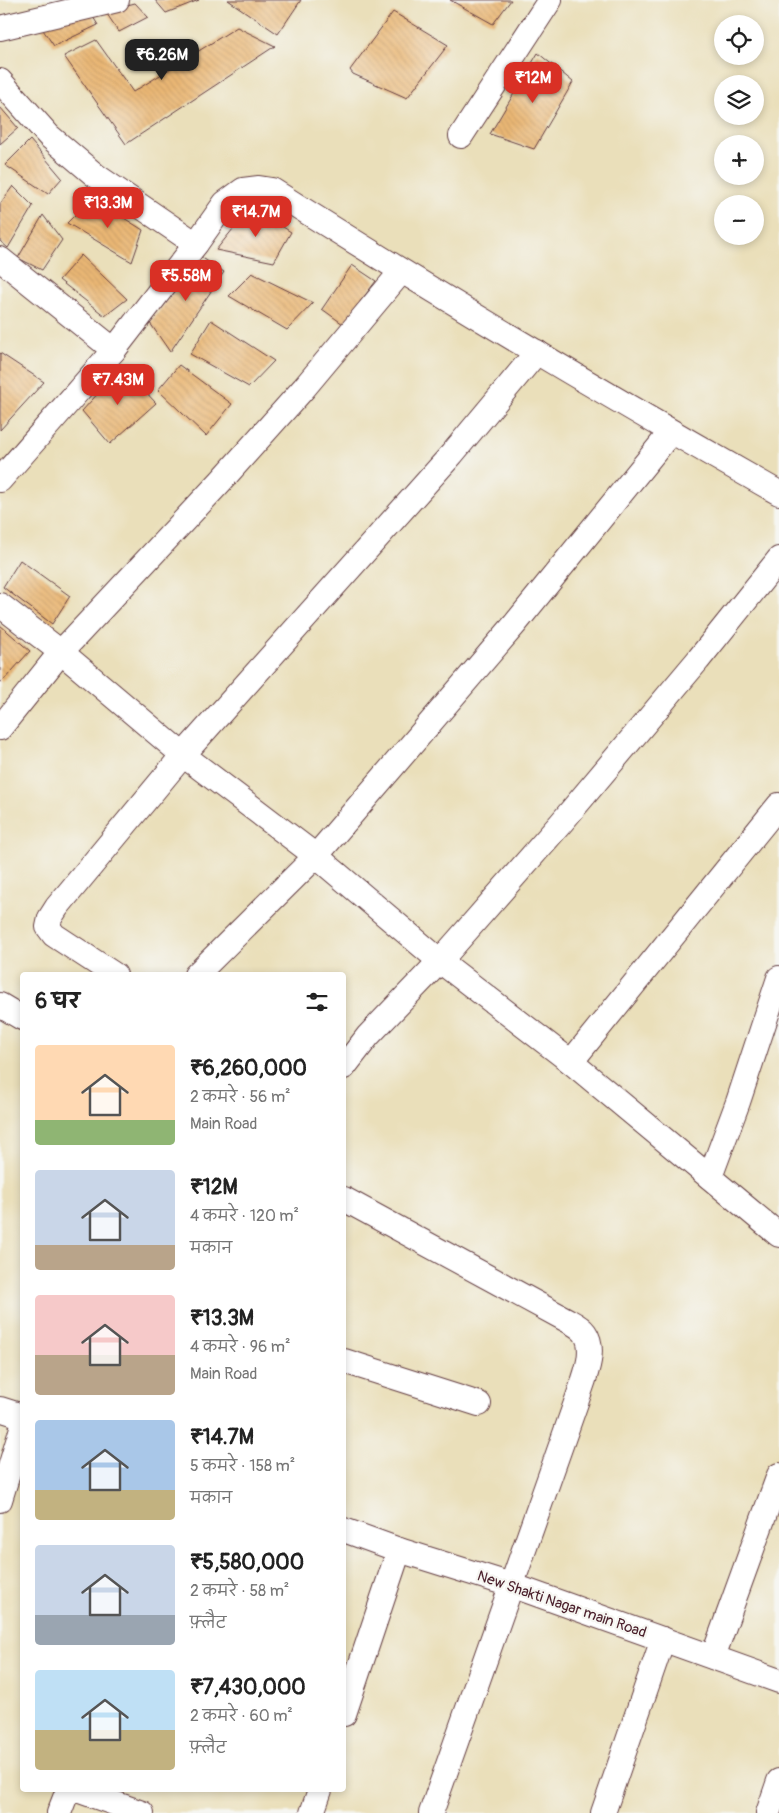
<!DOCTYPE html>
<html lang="hi">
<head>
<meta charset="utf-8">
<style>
	:root { --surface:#fff; --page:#f2f2f2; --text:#222; --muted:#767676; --accent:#d93025 }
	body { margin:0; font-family:Pangolin,"Playpen Sans Deva",sans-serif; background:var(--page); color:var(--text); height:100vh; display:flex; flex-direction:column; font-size:19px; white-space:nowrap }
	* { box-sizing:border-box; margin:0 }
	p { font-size:16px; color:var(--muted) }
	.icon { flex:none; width:28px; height:28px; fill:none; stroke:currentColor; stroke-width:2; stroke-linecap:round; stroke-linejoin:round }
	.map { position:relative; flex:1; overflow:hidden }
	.drawer { position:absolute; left:20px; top:972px; width:326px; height:820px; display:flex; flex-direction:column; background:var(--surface); border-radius:5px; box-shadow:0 2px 8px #0003 }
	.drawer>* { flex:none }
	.fabs { position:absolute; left:714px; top:15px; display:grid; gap:10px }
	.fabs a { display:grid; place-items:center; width:50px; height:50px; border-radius:50%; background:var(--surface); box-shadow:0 2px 8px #0003; font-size:25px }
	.price { position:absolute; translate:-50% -42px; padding:0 11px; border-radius:10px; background:var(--accent); color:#fff; font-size:16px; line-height:32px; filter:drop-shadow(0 1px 2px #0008) }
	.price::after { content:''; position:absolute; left:50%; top:30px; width:15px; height:11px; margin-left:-8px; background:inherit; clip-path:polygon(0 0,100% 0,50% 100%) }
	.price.current { background:#222; color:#fff }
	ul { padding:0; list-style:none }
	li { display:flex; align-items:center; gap:15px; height:125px; padding:0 15px }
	li span { display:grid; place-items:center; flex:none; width:140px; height:100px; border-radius:5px; color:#555 }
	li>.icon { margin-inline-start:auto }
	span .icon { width:60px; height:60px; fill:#fffc; stroke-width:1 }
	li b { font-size:21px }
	h2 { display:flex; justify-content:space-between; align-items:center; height:60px; padding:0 15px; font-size:21px }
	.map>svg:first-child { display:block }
	.building { fill:url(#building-back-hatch) }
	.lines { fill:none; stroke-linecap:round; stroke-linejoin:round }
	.street-casing { stroke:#623c40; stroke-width:26 }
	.street { stroke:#fff; stroke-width:24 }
	.labels { text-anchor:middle; stroke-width:4.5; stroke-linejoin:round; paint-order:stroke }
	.street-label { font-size:15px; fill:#4a1f2b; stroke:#f6f6f2 }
</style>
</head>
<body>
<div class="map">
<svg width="779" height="1813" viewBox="0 0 779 1813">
	<defs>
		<pattern id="building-back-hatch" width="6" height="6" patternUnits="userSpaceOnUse" patternTransform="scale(1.25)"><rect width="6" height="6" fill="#eab775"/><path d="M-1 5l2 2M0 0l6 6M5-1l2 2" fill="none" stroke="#ca9d65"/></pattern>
	</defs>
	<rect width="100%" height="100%" fill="#f6f6f2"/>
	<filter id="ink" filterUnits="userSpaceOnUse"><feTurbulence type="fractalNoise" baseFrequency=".02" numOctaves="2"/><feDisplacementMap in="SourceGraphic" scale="10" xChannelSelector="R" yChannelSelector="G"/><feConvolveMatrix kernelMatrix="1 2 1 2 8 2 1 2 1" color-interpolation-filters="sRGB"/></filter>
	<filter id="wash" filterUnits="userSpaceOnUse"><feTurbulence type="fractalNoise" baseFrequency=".0096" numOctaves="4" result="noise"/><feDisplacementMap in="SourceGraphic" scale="20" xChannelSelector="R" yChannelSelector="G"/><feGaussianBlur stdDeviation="1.12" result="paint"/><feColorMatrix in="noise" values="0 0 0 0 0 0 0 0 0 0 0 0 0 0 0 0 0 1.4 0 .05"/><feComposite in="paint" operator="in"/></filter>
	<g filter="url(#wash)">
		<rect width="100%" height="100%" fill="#eadfba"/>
		<g id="blocks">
			<g class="building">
				<polygon points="155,0 199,0 166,13"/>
				<polygon points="228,0 301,0 278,34"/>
				<polygon points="450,0 511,0 493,24"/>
				<polygon points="135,3 148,17 119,32 105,11"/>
				<polygon points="90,12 98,25 54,46 41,27"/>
				<polygon points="393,12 448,45 407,98 353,74 350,70"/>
				<polygon points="237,27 275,46 126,144 64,56 96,40 133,92"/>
				<polygon points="538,53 573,82 534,149 490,134"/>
				<polygon points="0,107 18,128 0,144"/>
				<polygon points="30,140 62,178 48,194 5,165"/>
				<polygon points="13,186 33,206 8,248 0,241 0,204"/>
				<polygon points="92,198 143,230 132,262 67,223"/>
				<polygon points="251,207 291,232 274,262 216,250"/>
				<polygon points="43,215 62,240 42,270 18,258"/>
				<polygon points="81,255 127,299 105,316 59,280"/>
				<polygon points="201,257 224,272 170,352 150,323"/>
				<polygon points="352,265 376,281 343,324 322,309"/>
				<polygon points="252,273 313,303 287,330 229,296"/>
				<polygon points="211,320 274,361 249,387 190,354"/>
				<polygon points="0,353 44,382 0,430"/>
				<polygon points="179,365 232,404 206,436 158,390"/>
				<polygon points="122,367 156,403 110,444 82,411"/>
				<polygon points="20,560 70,596 52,624 3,587"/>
				<polygon points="0,625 30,651 2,682 0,681"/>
			</g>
		</g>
	</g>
	<g filter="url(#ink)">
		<use href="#blocks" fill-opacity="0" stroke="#623c40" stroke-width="1"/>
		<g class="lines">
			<defs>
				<g id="street">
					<polyline points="0,28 117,0"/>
					<polyline points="0,81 49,136 95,175 196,244"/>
					<polyline points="461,136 550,0"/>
					<polyline points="0,259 114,350"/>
					<path d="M0,480L114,350L196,244L225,203L243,190L259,188L272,190C439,296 608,396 779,493"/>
					<polyline points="0,605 61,652 183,755 316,856 440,961 571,1062 779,1235"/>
					<polyline points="0,728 61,652 221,481 304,388 401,272"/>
					<polyline points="115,975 54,935 48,927 50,918 57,907 183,755 452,454 537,352"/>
					<polyline points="196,975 316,856 515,624 671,432"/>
					<polyline points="0,1005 22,1018"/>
					<polyline points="571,1062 779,805"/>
					<polyline points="344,1067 368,1036 440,961 561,823 698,660 779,559"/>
					<polyline points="710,1177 738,1102 779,978"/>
					<path d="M344,1199L565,1319C572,1323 580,1326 585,1333C597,1350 584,1379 578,1397L431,1813"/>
					<polyline points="344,1361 479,1404"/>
					<polyline points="0,1409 22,1416"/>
					<polyline points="0,1500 22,1428"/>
					<polyline points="344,1530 399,1550 511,1585 779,1681"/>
					<polyline points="713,1657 779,1475"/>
					<polyline points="344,1714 399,1550"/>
					<polyline points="77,1790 142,1813"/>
					<polyline points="59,1813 68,1790"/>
					<polyline points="312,1813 320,1790"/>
					<polyline points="603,1813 663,1639"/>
					<polyline points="768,1813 779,1781"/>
				</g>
			</defs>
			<use href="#street" class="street-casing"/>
			<use href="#street" class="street"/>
		</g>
	</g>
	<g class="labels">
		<g class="street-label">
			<text transform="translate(562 1604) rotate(19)" y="5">New Shakti Nagar main Road</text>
		</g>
	</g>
</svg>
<div class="fabs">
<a><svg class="icon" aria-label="locate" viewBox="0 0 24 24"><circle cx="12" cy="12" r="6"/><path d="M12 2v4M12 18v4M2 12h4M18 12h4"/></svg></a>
<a><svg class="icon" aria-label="layers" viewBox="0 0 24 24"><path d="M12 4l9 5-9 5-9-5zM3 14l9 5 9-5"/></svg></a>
<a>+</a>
<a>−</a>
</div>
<b class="price current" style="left:162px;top:81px">₹6.26M</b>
<b class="price" style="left:533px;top:104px">₹12M</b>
<b class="price" style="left:108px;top:229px">₹13.3M</b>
<b class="price" style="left:256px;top:238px">₹14.7M</b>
<b class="price" style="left:186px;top:302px">₹5.58M</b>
<b class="price" style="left:118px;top:406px">₹7.43M</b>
<section class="drawer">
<h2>6 घर<svg class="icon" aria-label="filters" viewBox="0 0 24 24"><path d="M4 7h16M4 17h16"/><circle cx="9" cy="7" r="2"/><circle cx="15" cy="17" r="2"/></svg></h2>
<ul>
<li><span style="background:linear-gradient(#ffd9b3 75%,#8fb573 0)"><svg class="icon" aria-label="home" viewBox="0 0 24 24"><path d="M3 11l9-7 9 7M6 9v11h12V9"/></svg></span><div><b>₹6,260,000</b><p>2 कमरे · 56 m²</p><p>Main Road</p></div></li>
<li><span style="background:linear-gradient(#c9d6e8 75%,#b9a48a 0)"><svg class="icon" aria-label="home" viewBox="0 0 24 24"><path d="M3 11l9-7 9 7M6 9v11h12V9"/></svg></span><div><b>₹12M</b><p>4 कमरे · 120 m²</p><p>मकान</p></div></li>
<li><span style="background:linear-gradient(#f6c9c9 60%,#b9a48a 0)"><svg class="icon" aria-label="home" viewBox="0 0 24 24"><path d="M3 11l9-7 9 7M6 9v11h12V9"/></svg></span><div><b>₹13.3M</b><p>4 कमरे · 96 m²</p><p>Main Road</p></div></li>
<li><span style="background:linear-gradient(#a9c7e8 70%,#c2b280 0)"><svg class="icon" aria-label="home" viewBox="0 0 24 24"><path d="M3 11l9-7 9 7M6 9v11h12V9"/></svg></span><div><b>₹14.7M</b><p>5 कमरे · 158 m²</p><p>मकान</p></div></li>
<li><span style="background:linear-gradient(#c9d6e8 70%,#9aa5b1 0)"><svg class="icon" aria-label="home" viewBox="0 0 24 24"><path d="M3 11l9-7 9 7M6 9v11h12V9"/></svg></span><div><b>₹5,580,000</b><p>2 कमरे · 58 m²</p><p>फ़्लैट</p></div></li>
<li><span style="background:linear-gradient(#bfe0f5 60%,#c2b280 0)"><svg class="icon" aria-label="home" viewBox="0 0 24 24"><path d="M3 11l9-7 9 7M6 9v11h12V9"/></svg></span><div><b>₹7,430,000</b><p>2 कमरे · 60 m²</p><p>फ़्लैट</p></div></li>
</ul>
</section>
</div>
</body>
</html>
